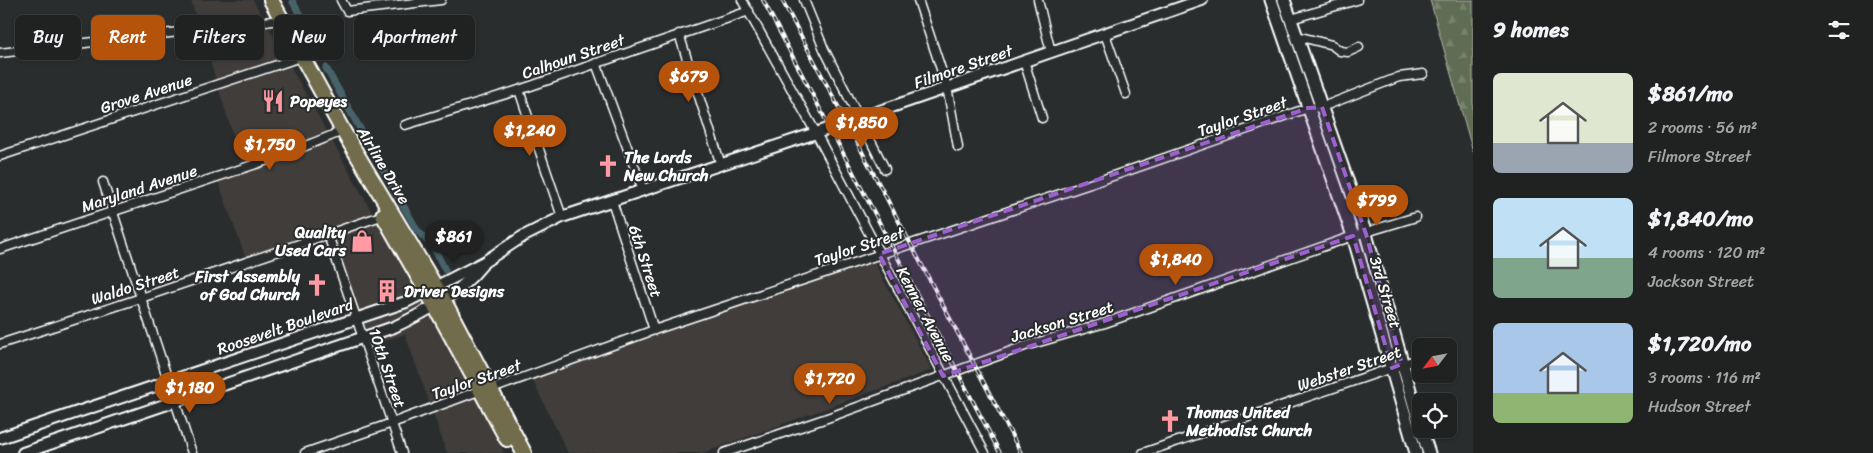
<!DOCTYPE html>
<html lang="en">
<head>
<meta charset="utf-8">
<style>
	:root { --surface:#202222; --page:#2d2f2f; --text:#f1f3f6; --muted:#a2a4a5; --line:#3d3f40; --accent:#b45309 }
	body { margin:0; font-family:Sriracha,sans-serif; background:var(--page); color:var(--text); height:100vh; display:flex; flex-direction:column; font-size:19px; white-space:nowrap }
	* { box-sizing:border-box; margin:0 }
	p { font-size:16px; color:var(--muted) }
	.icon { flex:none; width:28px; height:28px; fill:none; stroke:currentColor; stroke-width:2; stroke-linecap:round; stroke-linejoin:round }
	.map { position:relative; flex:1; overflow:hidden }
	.side { display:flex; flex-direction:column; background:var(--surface); width:400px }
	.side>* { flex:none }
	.guide { position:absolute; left:15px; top:15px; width:475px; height:45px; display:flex; gap:10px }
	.needle { width:32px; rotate:238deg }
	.controls { position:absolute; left:1412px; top:338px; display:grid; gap:10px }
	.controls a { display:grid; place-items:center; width:45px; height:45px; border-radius:8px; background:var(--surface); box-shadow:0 1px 4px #0004,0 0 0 1px var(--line); font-size:25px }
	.price { position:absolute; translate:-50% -42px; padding:0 11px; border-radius:18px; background:var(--accent); color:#fff; font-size:16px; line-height:32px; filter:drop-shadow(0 1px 2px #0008) }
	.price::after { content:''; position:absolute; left:50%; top:30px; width:15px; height:11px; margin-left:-8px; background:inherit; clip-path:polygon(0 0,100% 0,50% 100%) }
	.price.selected { background:#222; color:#fff }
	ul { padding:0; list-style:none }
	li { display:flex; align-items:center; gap:15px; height:125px; padding:0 20px }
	li span { display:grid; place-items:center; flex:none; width:140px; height:100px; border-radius:8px; color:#555 }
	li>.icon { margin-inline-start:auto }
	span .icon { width:60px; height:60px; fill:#fffc; stroke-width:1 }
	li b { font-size:21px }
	h2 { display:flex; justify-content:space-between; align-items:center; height:60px; padding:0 20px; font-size:21px }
	.tag { padding:0 18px; border-radius:8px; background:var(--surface); box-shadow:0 1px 4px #0004,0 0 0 1px var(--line); font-size:18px; line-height:45px }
	.tag.selected { background:var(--accent); color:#fff }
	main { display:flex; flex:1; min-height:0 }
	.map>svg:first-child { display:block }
	.built { fill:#403d3b }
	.forest { fill:url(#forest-firs); stroke:#b0b6aa }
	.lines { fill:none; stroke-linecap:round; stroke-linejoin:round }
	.canal { stroke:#47636b; stroke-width:7 }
	.minor-casing { stroke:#fff; stroke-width:11 }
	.tertiary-casing { stroke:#fff; stroke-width:14 }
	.secondary-casing { stroke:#fff; stroke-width:15 }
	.trunk-casing { stroke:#fff; stroke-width:18 }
	.minor { stroke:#2a2d2e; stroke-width:8 }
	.tertiary { stroke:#2a2d2e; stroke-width:10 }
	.secondary { stroke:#2a2d2e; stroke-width:11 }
	.trunk { stroke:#716c4b; stroke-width:14 }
	.rail-casing { stroke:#fff; stroke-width:4 }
	.rail { stroke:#2a2d2e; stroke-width:2; stroke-dasharray:5.5; stroke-linecap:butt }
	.marked { fill:#9c61cf; fill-opacity:0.2; stroke:#9c61cf; stroke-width:4; stroke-dasharray:10 6; stroke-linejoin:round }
	.labels { text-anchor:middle; stroke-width:4; stroke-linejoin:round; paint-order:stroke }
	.street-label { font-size:16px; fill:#fff; stroke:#2a2d2e }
	.poi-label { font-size:16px; font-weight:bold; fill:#fff; stroke:#2a2d2e; text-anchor:start }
</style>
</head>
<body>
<main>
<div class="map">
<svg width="1473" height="453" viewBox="0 0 1473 453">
	<defs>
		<pattern id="forest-firs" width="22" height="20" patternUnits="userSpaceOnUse" patternTransform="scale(1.25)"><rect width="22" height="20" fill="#606d54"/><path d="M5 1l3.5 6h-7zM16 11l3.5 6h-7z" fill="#78836e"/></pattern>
	</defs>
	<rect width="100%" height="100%" fill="#2a2d2e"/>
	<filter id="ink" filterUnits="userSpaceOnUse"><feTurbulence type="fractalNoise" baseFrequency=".02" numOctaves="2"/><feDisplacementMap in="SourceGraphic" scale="10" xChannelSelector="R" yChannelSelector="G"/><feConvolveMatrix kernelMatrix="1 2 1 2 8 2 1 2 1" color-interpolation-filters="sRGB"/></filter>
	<g filter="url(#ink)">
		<g class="built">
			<polygon points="191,0 253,0 433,321 504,453 447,453 405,334 361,349 325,244 249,267 216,176 243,167"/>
			<polygon points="873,260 932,370 703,453 568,453 531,377"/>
		</g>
		<polygon class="forest" points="1430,0 1473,0 1473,152"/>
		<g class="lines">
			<g class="canal">
				<polyline points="293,2 315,44"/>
				<polyline points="326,68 417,230 434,248 445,270"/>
			</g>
			<defs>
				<g id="minor">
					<polyline points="341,0 347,11 441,0"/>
					<polyline points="742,0 816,133 985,453"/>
					<polyline points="804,0 824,49 885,169"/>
					<polyline points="918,0 947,87 958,147"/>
					<polyline points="1038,0 1051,52"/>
					<polyline points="1291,19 1357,0"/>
					<polyline points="679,34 721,165"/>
					<polyline points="1105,34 1126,94"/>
					<polyline points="1297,36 1332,45 1340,51 1348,52 1359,47"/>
					<polyline points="0,53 281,20"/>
					<polyline points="1024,61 1042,118"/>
					<polyline points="596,63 643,190"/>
					<polyline points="519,90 562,217"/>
					<polyline points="405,125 519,90 749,11"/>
					<polyline points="0,156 301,57"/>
					<polyline points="103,182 192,453"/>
					<polyline points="612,201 654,330"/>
					<polyline points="328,235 402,453"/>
					<polyline points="0,249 283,155 343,131"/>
					<polyline points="0,344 141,298 384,215"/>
					<polyline points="305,453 392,423 481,390 492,389 654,330 1087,185 1308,108 1322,107 1399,77 1423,74"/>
					<polyline points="724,453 830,417 1025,346 1105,323 1353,236 1416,217"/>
					<polyline points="1143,453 1421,358"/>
				</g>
				<g id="tertiary">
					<polyline points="0,438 406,302 484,262 522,237 562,217 816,133 1202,0"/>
					<path d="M23,453L394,327C428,311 458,295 482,265"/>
				</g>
				<g id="secondary">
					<polyline points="1271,0 1353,236 1416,453"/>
					<polyline points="1284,0 1366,234 1421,429"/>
					<polyline points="1421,429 1429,453"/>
				</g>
				<g id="trunk">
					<polyline points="271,0 343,131 444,301 524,453"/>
					<polyline points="383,215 435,306 507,439"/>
				</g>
			</defs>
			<use href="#minor" class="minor-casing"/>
			<use href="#tertiary" class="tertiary-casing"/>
			<use href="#secondary" class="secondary-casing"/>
			<use href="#trunk" class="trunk-casing"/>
			<use href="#minor" class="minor"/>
			<use href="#tertiary" class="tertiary"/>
			<use href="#secondary" class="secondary"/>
			<use href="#trunk" class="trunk"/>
			<defs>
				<g id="rail">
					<polyline points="763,0 1000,453"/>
					<polyline points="782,0 1021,453"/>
				</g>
			</defs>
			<use href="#rail" class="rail-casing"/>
			<use href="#rail" class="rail"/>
		</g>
	</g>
	<path class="marked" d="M1322,107L1366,234L1402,364L1392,368L1353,236L943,376L879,254L1308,108Z"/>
	<defs>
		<symbol id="restaurant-bare" viewBox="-9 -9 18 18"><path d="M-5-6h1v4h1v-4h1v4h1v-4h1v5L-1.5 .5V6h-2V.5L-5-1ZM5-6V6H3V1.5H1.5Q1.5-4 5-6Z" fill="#ff9aa2" stroke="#2a2d2e" stroke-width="2.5" paint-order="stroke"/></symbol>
		<symbol id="church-bare" viewBox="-9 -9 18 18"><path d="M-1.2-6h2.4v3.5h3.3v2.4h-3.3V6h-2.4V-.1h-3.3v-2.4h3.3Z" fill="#ff9aa2" stroke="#2a2d2e" stroke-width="2.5" paint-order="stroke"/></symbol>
		<symbol id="shop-bare" viewBox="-9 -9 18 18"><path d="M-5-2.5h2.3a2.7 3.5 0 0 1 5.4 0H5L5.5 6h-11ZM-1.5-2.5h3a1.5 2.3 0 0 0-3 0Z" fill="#ff9aa2" stroke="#2a2d2e" stroke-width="2.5" paint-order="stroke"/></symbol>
		<symbol id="building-bare" viewBox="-9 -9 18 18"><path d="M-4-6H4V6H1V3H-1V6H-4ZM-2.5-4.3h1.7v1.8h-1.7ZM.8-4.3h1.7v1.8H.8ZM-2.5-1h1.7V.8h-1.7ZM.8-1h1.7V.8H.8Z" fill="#ff9aa2" stroke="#2a2d2e" stroke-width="2.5" paint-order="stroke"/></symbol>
	</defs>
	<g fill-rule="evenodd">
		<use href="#restaurant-bare" x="257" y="85" width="32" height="32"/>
		<use href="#church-bare" x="592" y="150" width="32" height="32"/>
		<use href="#shop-bare" x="346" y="225" width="32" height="32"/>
		<use href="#church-bare" x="301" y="269" width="32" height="32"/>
		<use href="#building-bare" x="371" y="275" width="32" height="32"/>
		<use href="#church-bare" x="1154" y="405" width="32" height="32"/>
	</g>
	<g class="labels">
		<g class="street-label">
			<text transform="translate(573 56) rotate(-19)" y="6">Calhoun Street</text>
			<text transform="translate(963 66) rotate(-19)" y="6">Filmore Street</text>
			<text transform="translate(146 93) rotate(-18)" y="6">Grove Avenue</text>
			<text transform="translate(1242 116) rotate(-19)" y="6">Taylor Street</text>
			<text transform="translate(384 165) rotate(59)" y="6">Airline Drive</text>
			<text transform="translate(139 188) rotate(-18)" y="6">Maryland Avenue</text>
			<text transform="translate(859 246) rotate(-18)" y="6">Taylor Street</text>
			<text transform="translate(646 261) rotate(72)" y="6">6th Street</text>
			<text transform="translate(135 285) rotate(-18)" y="6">Waldo Street</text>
			<text transform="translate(1386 292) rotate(73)" y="6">3rd Street</text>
			<text transform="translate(926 314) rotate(62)" y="6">Kenner Avenue</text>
			<text transform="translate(1062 321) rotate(-17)" y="6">Jackson Street</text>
			<text transform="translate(285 326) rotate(-19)" y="6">Roosevelt Boulevard</text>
			<text transform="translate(388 368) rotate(71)" y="6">10th Street</text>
			<text transform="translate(1349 368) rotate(-19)" y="6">Webster Street</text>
			<text transform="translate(476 379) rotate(-19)" y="6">Taylor Street</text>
		</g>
		<g class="poi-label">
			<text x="290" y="107">Popeyes</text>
			<text x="624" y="163">The Lords<tspan x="624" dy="18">New Church</tspan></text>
			<text x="346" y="238" text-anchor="end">Quality<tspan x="346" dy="18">Used Cars</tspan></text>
			<text x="300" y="282" text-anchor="end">First Assembly<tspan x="300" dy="18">of God Church</tspan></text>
			<text x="404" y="297">Driver Designs</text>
			<text x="1186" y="418">Thomas United<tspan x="1186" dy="18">Methodist Church</tspan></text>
		</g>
	</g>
</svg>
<div class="controls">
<a><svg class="needle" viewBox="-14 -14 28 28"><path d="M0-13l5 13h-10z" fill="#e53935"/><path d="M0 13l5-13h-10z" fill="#a2a4a5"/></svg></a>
<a><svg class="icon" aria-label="locate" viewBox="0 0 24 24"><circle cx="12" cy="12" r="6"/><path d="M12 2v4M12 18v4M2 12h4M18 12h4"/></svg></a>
</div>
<b class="price" style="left:689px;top:103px">$679</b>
<b class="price" style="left:862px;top:149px">$1,850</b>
<b class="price" style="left:530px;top:157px">$1,240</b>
<b class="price" style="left:270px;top:171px">$1,750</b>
<b class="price" style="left:1377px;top:227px">$799</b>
<b class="price selected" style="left:454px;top:263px">$861</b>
<b class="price" style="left:1176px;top:286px">$1,840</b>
<b class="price" style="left:830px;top:405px">$1,720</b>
<b class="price" style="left:190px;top:414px">$1,180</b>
<div class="guide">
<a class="tag">Buy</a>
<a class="tag selected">Rent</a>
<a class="tag">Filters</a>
<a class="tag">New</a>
<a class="tag">Apartment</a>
</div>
</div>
<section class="side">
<h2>9 homes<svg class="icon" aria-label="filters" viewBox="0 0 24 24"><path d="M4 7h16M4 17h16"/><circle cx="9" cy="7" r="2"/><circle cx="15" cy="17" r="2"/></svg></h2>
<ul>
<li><span style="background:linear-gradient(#dfe7d0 70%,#9aa5b1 0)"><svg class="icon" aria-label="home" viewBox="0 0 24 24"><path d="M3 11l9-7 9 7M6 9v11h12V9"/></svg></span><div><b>$861/mo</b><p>2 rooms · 56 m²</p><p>Filmore Street</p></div></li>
<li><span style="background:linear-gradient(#bfe0f5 60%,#7fa58c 0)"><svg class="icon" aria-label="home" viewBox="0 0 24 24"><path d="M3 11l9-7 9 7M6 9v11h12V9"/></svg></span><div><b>$1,840/mo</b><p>4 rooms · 120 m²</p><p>Jackson Street</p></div></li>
<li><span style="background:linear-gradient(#a9c7e8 70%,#8fb573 0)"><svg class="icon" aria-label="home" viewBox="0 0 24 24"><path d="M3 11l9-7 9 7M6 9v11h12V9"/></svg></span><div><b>$1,720/mo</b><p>3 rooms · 116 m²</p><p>Hudson Street</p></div></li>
</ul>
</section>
</main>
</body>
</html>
